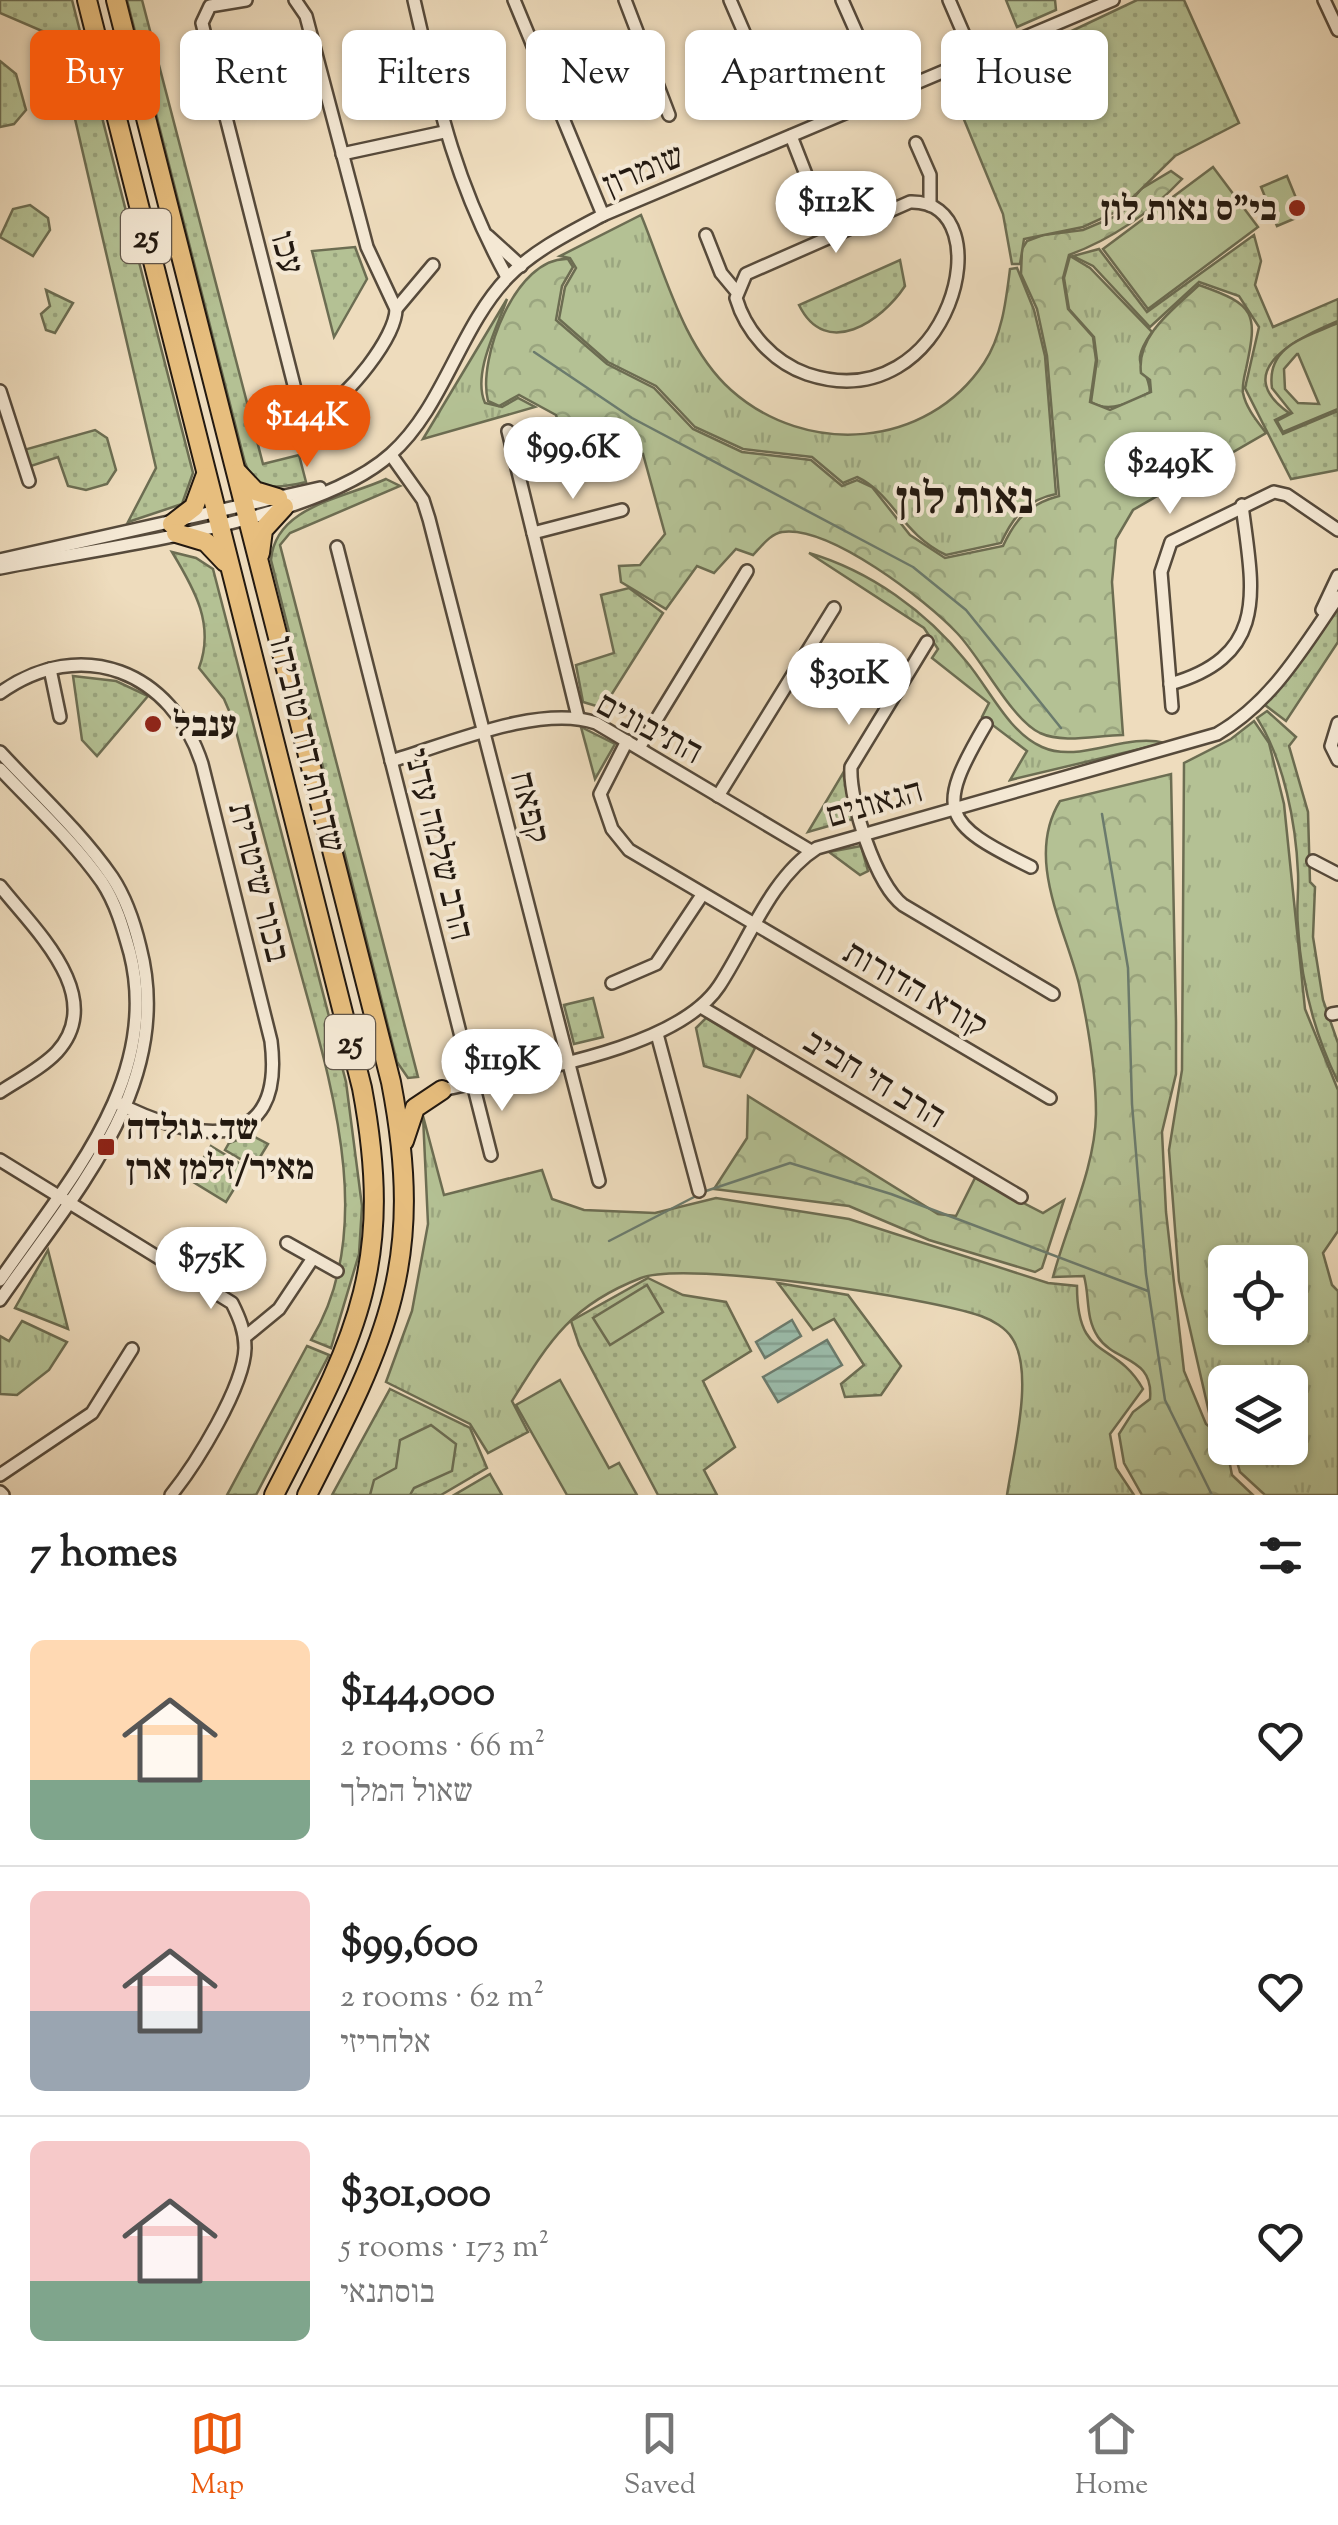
<!DOCTYPE html>
<html lang="en">
<head>
<meta charset="utf-8">
<style>
	:root { --surface:#fff; --page:#f2f2f2; --text:#222; --muted:#767676; --line:#e0e0e0; --accent:#ea580c }
	body { margin:0; font-family:"Sorts Mill Goudy","Frank Ruhl Libre",serif; background:var(--page); color:var(--text); height:100vh; display:flex; flex-direction:column; font-size:38px; white-space:nowrap }
	* { box-sizing:border-box; margin:0 }
	p { font-size:32px; color:var(--muted) }
	.icon { flex:none; width:55px; height:55px; fill:none; stroke:currentColor; stroke-width:2; stroke-linecap:round; stroke-linejoin:round }
	.map { position:relative; height:1495px; overflow:hidden }
	.drawer { display:flex; flex-direction:column; background:var(--surface); flex:1 }
	.drawer>* { flex:none }
	.banner { position:absolute; left:30px; top:30px; width:1280px; height:90px; display:flex; gap:20px }
	.controls { position:absolute; left:1208px; top:1245px; display:grid; gap:20px }
	.controls a { display:grid; place-items:center; width:100px; height:100px; border-radius:15px; background:var(--surface); box-shadow:0 2px 8px #0004; font-size:50px }
	.price { position:absolute; translate:-50% -85px; padding:0 22px; border-radius:35px; background:#fff; color:#222; font-size:32px; line-height:65px; filter:drop-shadow(0 2px 5px #0008) }
	.price::after { content:''; position:absolute; left:50%; top:60px; width:30px; height:22px; margin-left:-15px; background:inherit; clip-path:polygon(0 0,100% 0,50% 100%) }
	.price.active { background:var(--accent); color:#fff }
	ul { padding:0; list-style:none }
	li { display:flex; align-items:center; gap:30px; height:250px; padding:0 30px }
	li+li { border-top:2px solid var(--line) }
	li span { display:grid; place-items:center; flex:none; width:280px; height:200px; border-radius:15px; color:#555 }
	li>.icon { margin-inline-start:auto }
	span .icon { width:120px; height:120px; fill:#fffc; stroke-width:1 }
	li b { font-size:42px }
	h2 { display:flex; justify-content:space-between; align-items:center; height:120px; padding:0 30px; font-size:42px }
	.tag { padding:0 35px; border-radius:15px; background:var(--surface); box-shadow:0 2px 8px #0004; font-size:35px; line-height:90px }
	.tag.active { background:var(--accent); color:#fff }
	.tab-bar { display:flex; justify-content:space-around; align-items:center; height:140px; border-top:2px solid var(--line); background:var(--surface); font-size:28px; color:var(--muted) }
	.tab-bar a { display:grid; justify-items:center; gap:5px }
	.tab-bar .active { color:var(--accent) }
	.map>svg:first-child { display:block }
	.grass { fill:url(#grass-tufts); stroke:#6c6d52; stroke-width:2.5; fill-rule:evenodd }
	.forest { fill:url(#forest-crowns); stroke:#6c6d52; stroke-width:2.5 }
	.park { fill:url(#park-dots); stroke:#6c6d52; stroke-width:2.5 }
	.pitch { fill:#b4c194; stroke:#6c6d52; stroke-width:2.5; fill-rule:evenodd }
	.water { fill:url(#water-rules); stroke:#6b7b6d; stroke-width:2.5 }
	.lines { fill:none; stroke-linecap:round; stroke-linejoin:round }
	.stream { stroke:#6b7b6d; stroke-width:2.5 }
	.minor-casing { stroke:#564a3b; stroke-width:16 }
	.highway-casing { stroke:#231910; stroke-width:22 }
	.minor { stroke:#f4e8d4; stroke-width:11 }
	.highway { stroke:#e7be7e; stroke-width:18 }
	.poi-dot { fill:#8f2418; stroke:#f4e8d4; stroke-width:4 }
	.labels { text-anchor:middle; stroke-width:8; stroke-linejoin:round; paint-order:stroke }
	.shield { fill:#f4e8d4; stroke:#62574b; stroke-width:2.5 }
	.shield-label { font-size:32px; font-weight:bold; fill:#231910 }
	.street-label { font-size:35px; fill:#231910; stroke:#f4e8d4 }
	.poi-label { font-size:35px; font-weight:bold; fill:#231910; stroke:#f4e8d4; text-anchor:start }
	.district-label { font-size:45px; font-weight:bold; fill:#231910; stroke:#f4e8d4 }
</style>
</head>
<body>
<div class="map">
<svg width="1338" height="1495" viewBox="0 0 1338 1495">
	<defs>
		<pattern id="grass-tufts" width="24" height="20" patternUnits="userSpaceOnUse" patternTransform="scale(2.5)"><rect width="24" height="20" fill="#b4c194"/><path d="M3 7l-1-3M5 7V3M7 7l1-3M15 17l-1-3M17 17v-4M19 17l1-3" fill="none" stroke="#9aa57f"/></pattern>
		<pattern id="forest-crowns" width="20" height="18" patternUnits="userSpaceOnUse" patternTransform="scale(2.5)"><rect width="20" height="18" fill="#b4c194"/><path d="M2 6a3 3 0 1 1 6 0M12 15a3 3 0 1 1 6 0" fill="none" stroke="#9aa57f"/></pattern>
		<pattern id="park-dots" width="8" height="8" patternUnits="userSpaceOnUse" patternTransform="scale(2.5)"><rect width="8" height="8" fill="#b4c194"/><path d="M2 2h.1M6 6h.1" fill="none" stroke="#9aa57f" stroke-width="1.8" stroke-linecap="round"/></pattern>
		<pattern id="water-rules" width="6" height="5" patternUnits="userSpaceOnUse" patternTransform="scale(2.5)"><rect width="6" height="5" fill="#9bbcab"/><path d="M0 2.5h6" fill="none" stroke="#85a192"/></pattern>
	</defs>
	<rect width="100%" height="100%" fill="#eedcbd"/>
	<filter id="stains"><feTurbulence type="fractalNoise" baseFrequency=".002" numOctaves="4"/><feColorMatrix values="0 0 0 0 .2 0 0 0 0 .09 0 0 0 0 .02 0 0 0 .5 -.17"/></filter>
	<radialGradient id="worn" r=".72"><stop offset=".6" stop-color="#630" stop-opacity="0"/><stop offset="1" stop-color="#630" stop-opacity=".3"/></radialGradient>
	<g class="grass">
		<path d="M641,215C665,273 683,347 731,390C806,457 927,449 984,363C1002,336 1006,301 1010,269L1017,268L1034,310L1045,356L1056,494C1026,500 1013,517 1001,543L946,555C902,534 893,494 857,477L843,483L812,457L743,449L695,427L656,386L608,362L559,319L565,287L576,268L570,258L560,256Z"/>
		<path d="M1070,256L1090,268L1152,332C1127,368 1148,363 1150,392C1132,402 1109,414 1091,402L1097,360L1094,337L1069,309L1064,278Z"/>
		<path d="M507,299C497,328 472,374 485,403L502,407L518,398L535,407L423,439Z"/>
		<path d="M809,553C870,571 926,611 966,661C989,688 1008,732 1042,747C1080,764 1125,732 1165,743L1010,780L1027,751L982,717L989,703L932,658L938,649L924,628Z"/>
		<path d="M1254,721L1269,743L1284,804L1305,1009L1338,1090V1231L1323,1253L1332,1285L1338,1291V1495H1265L1240,1472L1233,1448H1290V1382H1225V1434L1211,1421L1179,1281L1169,1150L1182,1070L1184,763L1231,739ZM1225,1262H1290V1328H1225Z"/>
		<path d="M423,1116L444,1195L542,1170L552,1199L584,1210L655,1213L716,1198L849,1219L1048,1283L1077,1286C1077,1363 1115,1339 1143,1389L1110,1434L1116,1468L1134,1495H1007C1013,1454 1035,1372 1012,1338C1006,1328 992,1320 981,1316C931,1298 686,1260 641,1278C571,1305 550,1340 512,1401L528,1432L488,1453L470,1424L386,1382L412,1311L428,1224Z"/>
		<polygon points="211,1146 247,1168 226,1202 190,1180"/>
		<polygon points="22,1321 67,1342 49,1370 17,1395 0,1394 0,1336 9,1341"/>
	</g>
	<g class="forest">
		<path d="M1171,171L1182,179C1150,213 1112,239 1069,255L1063,278L1068,309L1093,337L1096,360L1090,402L1110,410L1151,392L1150,380L1141,373C1136,335 1175,308 1199,285C1256,305 1258,313 1246,369C1244,377 1242,385 1243,393C1246,408 1257,421 1266,433L1133,510L1116,539L1112,582L1123,735C1097,735 1064,744 1040,733C1010,718 982,659 957,633C926,600 829,525 782,532C770,534 762,546 753,555L736,549L714,573L697,566L666,609L621,582L619,566L640,565L665,534L643,454L616,461L610,448L568,458L556,415L519,395L499,406L488,401C477,359 516,256 568,259L573,267L562,286L556,320L607,364L654,388L693,429L742,452L811,460L842,486L857,480L872,487L910,535L945,558L1003,546C1016,518 1029,504 1059,496L1047,356L1037,309L1021,274L1022,249L1027,241L1043,235L1083,230L1121,214L1141,189Z"/>
		<path d="M1171,774L1176,1022V1074L1162,1132L1166,1212L1184,1371L1206,1424L1225,1439L1232,1475L1253,1495H1142L1124,1463L1119,1434L1133,1412L1150,1399C1154,1356 1115,1363 1098,1337C1085,1317 1090,1298 1084,1276L1053,1277C1067,1224 1095,1169 1096,1114C1096,1072 1088,1025 1079,984C1064,925 1025,858 1060,801Z"/>
		<polygon points="748,1096 938,1214 956,1216 975,1178 1043,1213 1064,1200 1042,1268 1035,1272 929,1240 849,1206 714,1189 747,1138"/>
	</g>
	<g class="park">
		<polygon points="0,0 72,0 193,473 182,504 128,522 156,468 56,37 0,13"/>
		<path d="M127,0H142L263,464L299,455L306,482C281,488 256,493 245,463Z"/>
		<polygon points="1006,0 1055,0 1056,10 1017,27"/>
		<polygon points="1137,0 1184,0 1239,123 1175,156 1120,210 1083,227 1024,239 1020,264 1012,264 1003,214 951,88"/>
		<polygon points="0,61 16,74 26,110 14,124 0,127"/>
		<polygon points="30,205 48,218 50,230 33,256 0,237 13,209"/>
		<path d="M1254,235L1261,261L1255,285L1273,327L1338,299V321C1303,336 1227,369 1289,413L1275,420L1283,434L1338,411V470L1291,479L1245,388L1259,327L1239,296L1199,282L1150,327L1093,266L1073,256L1099,249L1147,312Z"/>
		<polygon points="355,247 367,279 334,337 312,251"/>
		<path d="M900,260L905,286C882,321 826,360 799,305Z"/>
		<polygon points="46,290 73,303 55,333 46,330 41,314 50,306"/>
		<polygon points="95,430 107,438 116,470 107,484 86,490 68,486 58,457 25,468 20,451"/>
		<path d="M386,479L400,486L290,533L280,545L418,1077L408,1078L397,1062L271,560C275,506 345,498 386,479Z"/>
		<path d="M172,552L196,558L213,569L346,1082L362,1206L359,1254L331,1348L311,1340C383,1222 324,1063 292,941C272,867 253,794 233,720L224,699L199,668C215,625 195,590 172,552Z"/>
		<polygon points="629,588 663,613 603,708 583,702 576,665 614,653 601,595"/>
		<polygon points="1338,597 1338,642 1286,721 1265,705 1264,698"/>
		<polygon points="73,676 116,681 148,696 97,756 82,740"/>
		<path d="M1267,711L1296,737L1289,746L1308,812L1310,882L1315,887L1313,937L1323,1000L1338,1043V1082C1314,1033 1301,982 1298,927C1296,909 1299,891 1298,873C1296,824 1284,760 1257,718Z"/>
		<polygon points="581,727 615,744 595,779"/>
		<polygon points="843,773 853,819 808,832"/>
		<polygon points="861,846 868,871 860,875 829,852"/>
		<polygon points="593,998 603,1037 574,1044 564,1005"/>
		<polygon points="706,1018 755,1048 740,1077 704,1066 696,1028"/>
		<polygon points="251,1135 268,1144 254,1167 225,1150 229,1143"/>
		<polygon points="48,1250 68,1329 15,1308"/>
		<polygon points="648,1278 683,1295 726,1302 751,1351 703,1381 735,1447 704,1470 717,1495 658,1495 579,1345 571,1321"/>
		<polygon points="778,1283 848,1295 901,1366 881,1395 845,1397 841,1384 864,1365 834,1319 813,1330"/>
		<polygon points="307,1346 329,1355 256,1495 227,1495"/>
		<polygon points="390,1389 470,1428 487,1468 441,1495 332,1495"/>
	</g>
	<g class="pitch">
		<polygon points="1213,167 1258,227 1148,309 1103,249"/>
		<polygon points="1287,176 1303,215 1277,226 1261,187"/>
		<path d="M1338,323V409L1283,432L1277,421L1292,413L1272,388C1266,345 1307,337 1338,323ZM1297,354H1298L1319,404L1298,403L1285,389L1284,369Z"/>
		<polygon points="647,1285 663,1312 610,1345 593,1318"/>
		<polygon points="560,1380 609,1468 619,1463 637,1495 567,1495 516,1405"/>
		<polygon points="431,1425 456,1444 452,1471 414,1488 410,1495 370,1495 374,1480 396,1468 400,1440"/>
		<polygon points="490,1474 502,1495 454,1495"/>
	</g>
	<g class="water">
		<polygon points="792,1320 801,1336 765,1358 756,1342"/>
		<polygon points="827,1340 842,1365 778,1402 763,1377"/>
	</g>
	<g class="lines">
		<g class="stream">
			<polyline points="534,352 632,418 913,567 966,610 1061,728"/>
			<polyline points="1102,814 1128,968 1132,1104 1146,1274 1165,1400 1212,1495"/>
			<polyline points="703,1192 790,1163 891,1194 1148,1291"/>
			<polyline points="609,1241 696,1196"/>
		</g>
		<defs>
			<g id="minor">
				<path d="M246,0L210,6L202,23L296,393L307,407L322,410C347,398 396,337 396,309L367,247L306,16L295,0"/>
				<path d="M414,0C438,104 455,183 507,277"/>
				<polyline points="514,0 603,215"/>
				<polyline points="625,0 669,115"/>
				<polyline points="730,0 765,81"/>
				<polyline points="842,0 865,52"/>
				<polyline points="949,0 974,58"/>
				<polyline points="1324,0 1338,30"/>
				<polyline points="791,136 830,236"/>
				<polyline points="916,143 930,175 930,205"/>
				<polyline points="342,154 444,132"/>
				<path d="M910,202C1006,199 951,422 807,374C773,362 746,332 736,298L746,274Z"/>
				<polyline points="706,235 721,273 736,291"/>
				<polyline points="488,236 521,266"/>
				<polyline points="396,309 433,265"/>
				<polyline points="0,391 29,481"/>
				<polyline points="508,431 578,717"/>
				<polyline points="391,455 423,500 429,519 599,1181"/>
				<polyline points="533,533 622,510"/>
				<polyline points="337,547 491,1155"/>
				<polyline points="0,560 320,488"/>
				<path d="M0,568C103,547 315,523 391,454C444,407 459,328 508,277C534,250 571,232 603,215L1113,0"/>
				<polyline points="1322,610 1338,576"/>
				<path d="M927,642L851,767C849,801 876,885 903,905L1053,994"/>
				<polyline points="50,669 60,717"/>
				<path d="M1170,684C1272,655 1252,586 1242,505"/>
				<path d="M0,693C81,635 172,671 202,764L271,1041C286,1160 189,1140 116,1102"/>
				<polyline points="1172,707 1161,572 1171,542 1274,492 1287,495 1338,530"/>
				<polyline points="1338,723 1331,746 1338,760"/>
				<path d="M986,724C935,811 941,823 1031,867"/>
				<polyline points="627,741 600,794 612,829 629,850 1050,1098"/>
				<polyline points="639,748 747,571"/>
				<path d="M0,752C38,793 80,831 112,877C126,898 134,922 140,947C176,1085 73,1194 0,1300"/>
				<path d="M391,761C448,744 540,704 596,723L811,851"/>
				<path d="M0,769C35,806 73,841 102,882C116,903 123,928 130,953C162,1079 67,1182 0,1280"/>
				<polyline points="718,796 834,608"/>
				<polyline points="1313,861 1338,874"/>
				<path d="M0,886C33,928 108,996 57,1052C42,1068 18,1080 0,1092"/>
				<polyline points="612,983 656,964 702,895"/>
				<polyline points="701,1007 1021,1197"/>
				<polyline points="1332,1014 1338,1013"/>
				<polyline points="657,1034 699,1191"/>
				<path d="M442,1090C518,1072 675,1052 719,986C748,942 771,877 817,848L1217,734C1272,702 1303,648 1338,597"/>
				<path d="M0,1160L232,1303C239,1317 245,1331 245,1348C244,1387 196,1464 171,1495"/>
				<polyline points="287,1243 337,1271"/>
				<polyline points="245,1337 279,1309 313,1258"/>
				<polyline points="0,1475 92,1413 132,1349"/>
				<polyline points="0,1492 3,1495"/>
			</g>
			<g id="highway">
				<path d="M87,0L362,1088C396,1269 354,1339 274,1495"/>
				<path d="M116,0L391,1082C426,1263 387,1338 307,1495"/>
				<polyline points="238,473 255,491 278,498"/>
				<polyline points="172,524 194,507 205,477"/>
				<polyline points="176,533 206,542 225,562"/>
				<polyline points="260,553 263,530 284,507"/>
				<polyline points="404,1141 415,1108 442,1090"/>
			</g>
		</defs>
		<use href="#minor" class="minor-casing"/>
		<use href="#highway" class="highway-casing"/>
		<use href="#minor" class="minor"/>
		<use href="#highway" class="highway"/>
	</g>
	<g class="poi-dot">
		<circle cx="1297" cy="208" r="10"/>
		<circle cx="153" cy="724" r="10"/>
		<rect x="96" y="1137" width="20" height="20" rx="5"/>
	</g>
	<g class="labels">
		<g class="shield">
			<rect x="121" y="209" width="50" height="54" rx="8"/>
			<rect x="325" y="1015" width="50" height="54" rx="8"/>
		</g>
		<g class="shield-label">
			<text x="146" y="247">25</text>
			<text x="350" y="1053">25</text>
		</g>
		<g class="street-label">
			<text transform="translate(643 169) rotate(-23)" y="12">שומרון</text>
			<text transform="translate(288 252) rotate(75)" y="12">עכו</text>
			<text transform="translate(650 727) rotate(28)" y="12">התיבונים</text>
			<text transform="translate(308 744) rotate(76)" y="12">שדרות דוד טוביהו</text>
			<text transform="translate(874 802) rotate(-16)" y="12">הגאונים</text>
			<text transform="translate(531 807) rotate(76)" y="12">קפאח</text>
			<text transform="translate(440 844) rotate(76)" y="12">הרב שלמה עדני</text>
			<text transform="translate(260 882) rotate(76)" y="12">בכור שיטרית</text>
			<text transform="translate(916 988) rotate(30)" y="12">קורא הדורות</text>
			<text transform="translate(875 1078) rotate(31)" y="12">הרב חי חביב</text>
		</g>
		<g class="poi-label">
			<text x="1277" y="220" text-anchor="end">בי"ס נאות לון</text>
			<text x="173" y="736">ענבל</text>
			<text x="126" y="1139">שד. גולדה<tspan x="126" dy="40">מאיר/זלמן ארן</tspan></text>
		</g>
		<g class="district-label">
			<text x="965" y="513">נאות לון</text>
		</g>
	</g>
	<rect width="100%" height="100%" filter="url(#stains)"/>
	<rect width="100%" height="100%" fill="url(#worn)"/>
</svg>
<div class="controls">
<a><svg class="icon" aria-label="locate" viewBox="0 0 24 24"><circle cx="12" cy="12" r="6"/><path d="M12 2v4M12 18v4M2 12h4M18 12h4"/></svg></a>
<a><svg class="icon" aria-label="layers" viewBox="0 0 24 24"><path d="M12 4l9 5-9 5-9-5zM3 14l9 5 9-5"/></svg></a>
</div>
<b class="price" style="left:836px;top:256px">$112K</b>
<b class="price active" style="left:307px;top:470px">$144K</b>
<b class="price" style="left:573px;top:502px">$99.6K</b>
<b class="price" style="left:1170px;top:517px">$249K</b>
<b class="price" style="left:849px;top:728px">$301K</b>
<b class="price" style="left:502px;top:1114px">$119K</b>
<b class="price" style="left:211px;top:1312px">$75K</b>
<div class="banner">
<a class="tag active">Buy</a>
<a class="tag">Rent</a>
<a class="tag">Filters</a>
<a class="tag">New</a>
<a class="tag">Apartment</a>
<a class="tag">House</a>
</div>
</div>
<section class="drawer">
<h2>7 homes<svg class="icon" aria-label="filters" viewBox="0 0 24 24"><path d="M4 7h16M4 17h16"/><circle cx="9" cy="7" r="2"/><circle cx="15" cy="17" r="2"/></svg></h2>
<ul>
<li><span style="background:linear-gradient(#ffd9b3 70%,#7fa58c 0)"><svg class="icon" aria-label="home" viewBox="0 0 24 24"><path d="M3 11l9-7 9 7M6 9v11h12V9"/></svg></span><div><b>$144,000</b><p>2 rooms · 66 m²</p><p>שאול המלך</p></div><svg class="icon" aria-label="heart" viewBox="0 0 24 24"><path d="M12 20l-8-8c-3-5 5-10 8-4 3-6 11-1 8 4z"/></svg></li>
<li><span style="background:linear-gradient(#f6c9c9 60%,#9aa5b1 0)"><svg class="icon" aria-label="home" viewBox="0 0 24 24"><path d="M3 11l9-7 9 7M6 9v11h12V9"/></svg></span><div><b>$99,600</b><p>2 rooms · 62 m²</p><p>אלחריזי</p></div><svg class="icon" aria-label="heart" viewBox="0 0 24 24"><path d="M12 20l-8-8c-3-5 5-10 8-4 3-6 11-1 8 4z"/></svg></li>
<li><span style="background:linear-gradient(#f6c9c9 70%,#7fa58c 0)"><svg class="icon" aria-label="home" viewBox="0 0 24 24"><path d="M3 11l9-7 9 7M6 9v11h12V9"/></svg></span><div><b>$301,000</b><p>5 rooms · 173 m²</p><p>בוסתנאי</p></div><svg class="icon" aria-label="heart" viewBox="0 0 24 24"><path d="M12 20l-8-8c-3-5 5-10 8-4 3-6 11-1 8 4z"/></svg></li>
</ul>
</section>
<nav class="tab-bar">
<a class="active"><svg class="icon" aria-label="map" viewBox="0 0 24 24"><path d="M3 6l6-2 6 2 6-2v14l-6 2-6-2-6 2zM9 4v14M15 6v14"/></svg>Map</a>
<a><svg class="icon" aria-label="saved" viewBox="0 0 24 24"><path d="M7 4h10v16l-5-4-5 4z"/></svg>Saved</a>
<a><svg class="icon" aria-label="home" viewBox="0 0 24 24"><path d="M3 11l9-7 9 7M6 9v11h12V9"/></svg>Home</a>
</nav>
</body>
</html>
